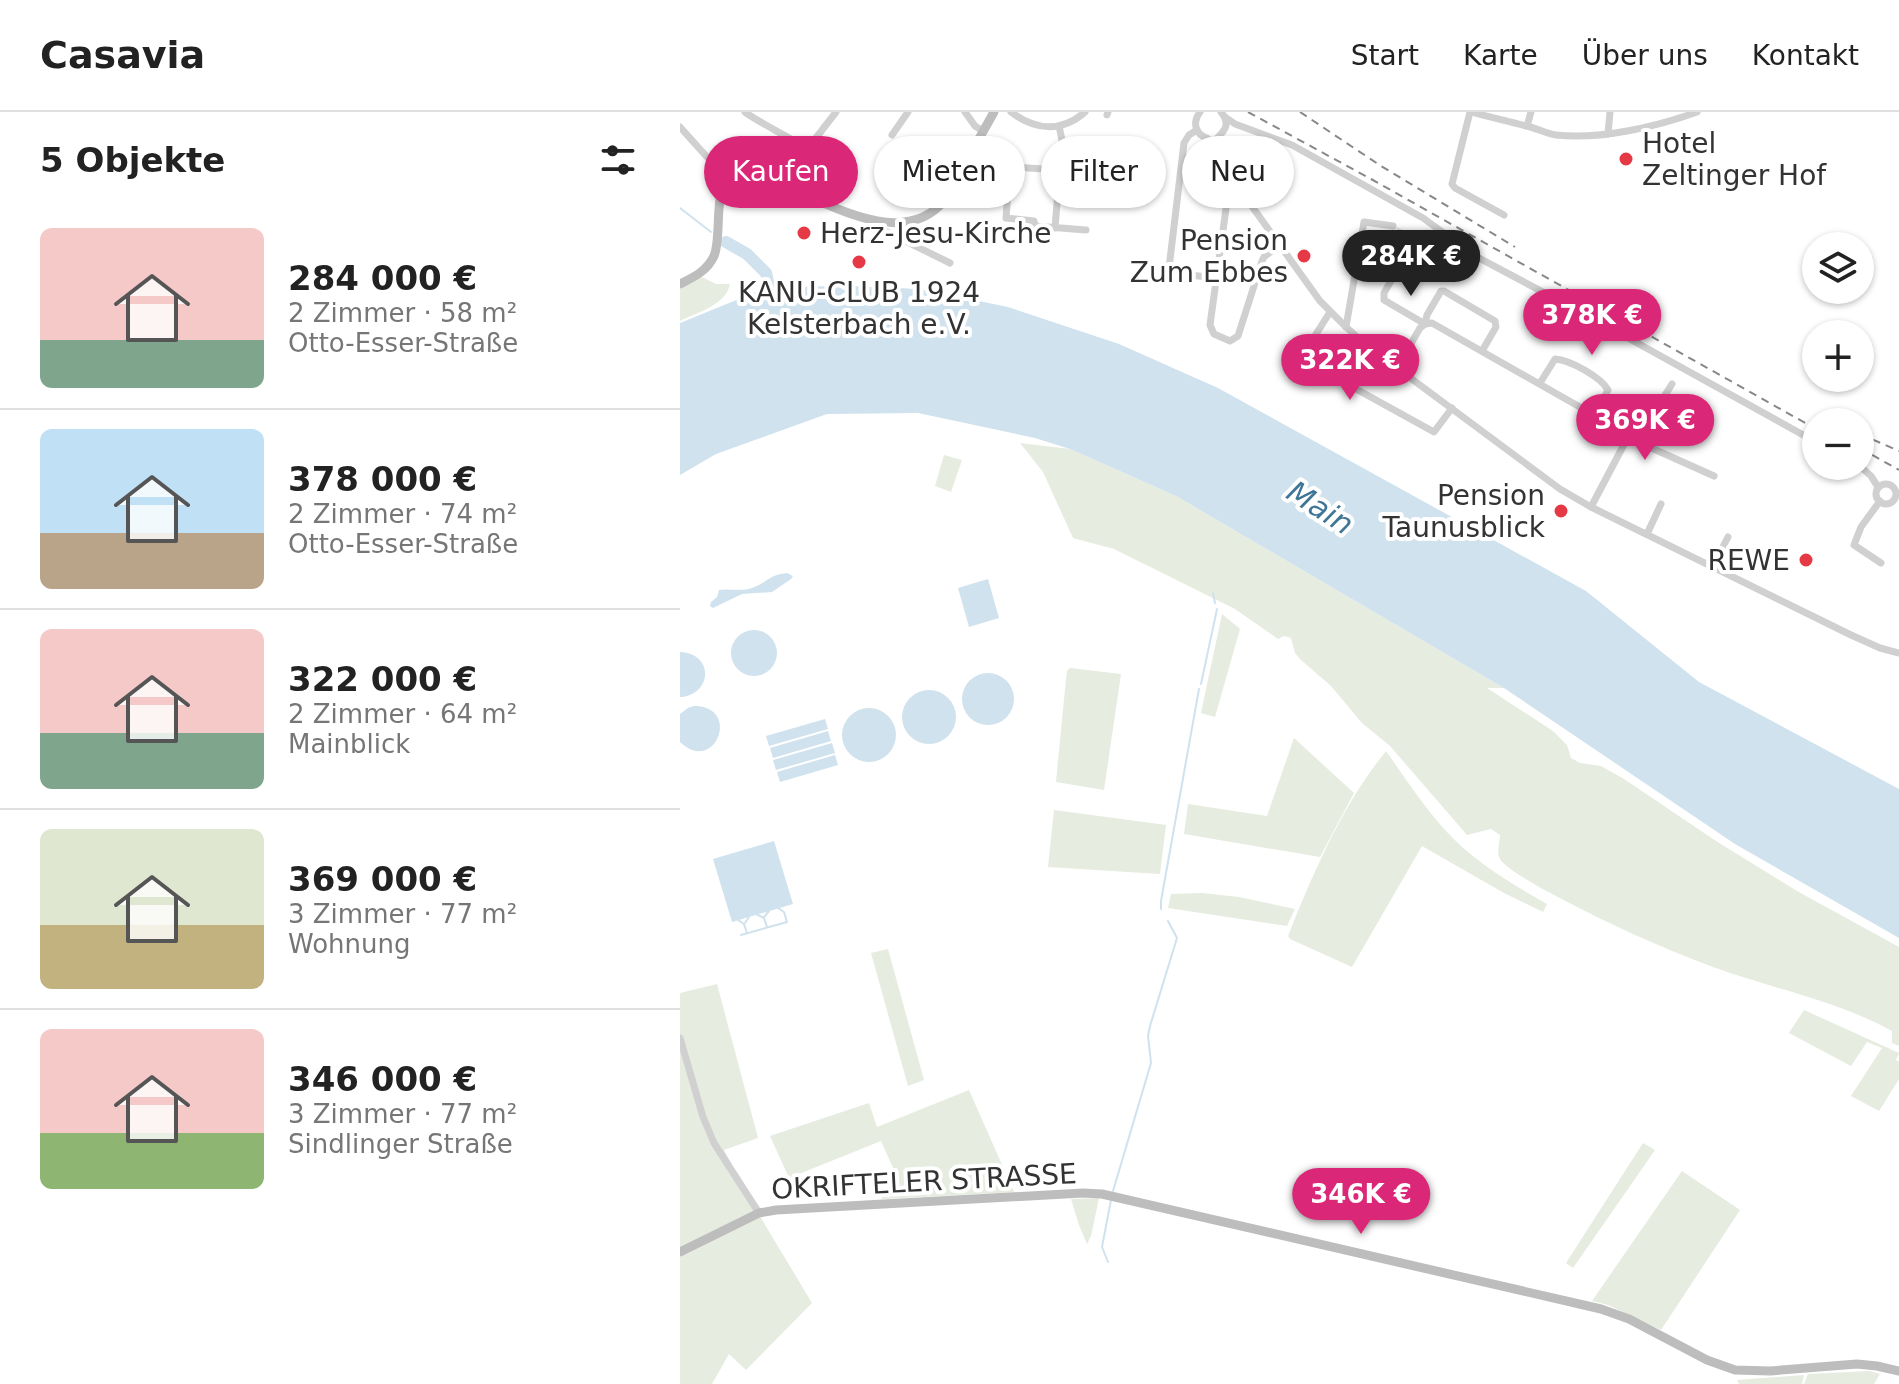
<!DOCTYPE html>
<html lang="de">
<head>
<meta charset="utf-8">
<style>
	:root { --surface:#fff; --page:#f6f6f6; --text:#222; --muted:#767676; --line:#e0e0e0; --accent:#db2777 }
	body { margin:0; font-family:"DejaVu Sans",sans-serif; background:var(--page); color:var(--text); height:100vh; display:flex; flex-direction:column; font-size:30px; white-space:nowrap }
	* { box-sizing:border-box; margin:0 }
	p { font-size:26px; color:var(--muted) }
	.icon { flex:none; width:44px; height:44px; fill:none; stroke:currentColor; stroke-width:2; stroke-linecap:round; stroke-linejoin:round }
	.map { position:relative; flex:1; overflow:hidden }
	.details { display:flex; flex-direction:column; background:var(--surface); width:680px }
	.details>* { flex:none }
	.hud { position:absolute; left:24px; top:24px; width:760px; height:72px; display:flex; gap:16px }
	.fabs { position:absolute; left:1122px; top:120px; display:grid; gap:16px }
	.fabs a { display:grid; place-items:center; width:72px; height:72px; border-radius:50%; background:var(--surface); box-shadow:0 2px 6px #0004; font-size:40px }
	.price { position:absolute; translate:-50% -68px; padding:0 18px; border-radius:28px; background:var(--accent); color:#fff; font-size:26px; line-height:52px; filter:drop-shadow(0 2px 4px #0008) }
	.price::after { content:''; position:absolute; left:50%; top:48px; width:24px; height:18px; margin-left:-12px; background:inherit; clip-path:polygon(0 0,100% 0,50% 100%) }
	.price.active { background:#222; color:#fff }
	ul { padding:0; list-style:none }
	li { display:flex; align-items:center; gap:24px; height:200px; padding:0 40px }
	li+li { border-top:2px solid var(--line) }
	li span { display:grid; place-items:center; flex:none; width:224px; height:160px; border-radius:12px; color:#555 }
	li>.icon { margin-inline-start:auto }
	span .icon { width:96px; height:96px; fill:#fffc; stroke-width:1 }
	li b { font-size:34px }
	h2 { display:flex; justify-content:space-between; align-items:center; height:96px; padding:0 40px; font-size:34px }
	.pill { padding:0 28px; border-radius:36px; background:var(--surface); box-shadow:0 2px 6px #0004; font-size:28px; line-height:72px }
	.pill.active { background:var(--accent); color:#fff }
	header { display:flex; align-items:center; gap:48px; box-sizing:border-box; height:112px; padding:0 40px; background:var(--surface); border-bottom:2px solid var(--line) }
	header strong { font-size:38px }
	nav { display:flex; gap:44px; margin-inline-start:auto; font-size:28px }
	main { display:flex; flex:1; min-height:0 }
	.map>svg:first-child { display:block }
	.green { fill:#e6ecdf }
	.water { fill:#cfe2ee }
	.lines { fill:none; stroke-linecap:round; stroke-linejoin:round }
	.stream { stroke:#cfe2ee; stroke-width:2 }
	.river { stroke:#cfe2ee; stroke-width:12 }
	.street { stroke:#d0d0d0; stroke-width:7 }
	.secondary { stroke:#bdbdbd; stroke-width:9 }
	.rail { stroke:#888; stroke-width:2; stroke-dasharray:8 6; stroke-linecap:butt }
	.poi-dot { fill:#e63946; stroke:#fff; stroke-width:3 }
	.labels { text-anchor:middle; stroke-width:8; stroke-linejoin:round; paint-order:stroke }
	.poi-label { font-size:28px; fill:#333; stroke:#fff; text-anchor:end }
	.street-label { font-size:28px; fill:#333; stroke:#fff }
	.water-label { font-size:30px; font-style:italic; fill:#3f7597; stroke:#fff }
</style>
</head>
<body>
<header>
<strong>Casavia</strong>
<nav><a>Start</a><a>Karte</a><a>Über uns</a><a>Kontakt</a></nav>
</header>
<main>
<section class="details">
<h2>5 Objekte<svg class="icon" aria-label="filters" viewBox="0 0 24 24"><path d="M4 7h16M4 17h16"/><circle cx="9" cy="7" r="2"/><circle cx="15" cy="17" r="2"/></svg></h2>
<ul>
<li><span style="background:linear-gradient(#f6c9c9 70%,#7fa58c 0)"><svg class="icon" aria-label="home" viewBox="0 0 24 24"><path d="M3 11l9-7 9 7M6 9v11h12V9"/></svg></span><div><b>284 000 €</b><p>2 Zimmer · 58 m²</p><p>Otto-Esser-Straße</p></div></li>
<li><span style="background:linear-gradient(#bfe0f5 65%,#b9a48a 0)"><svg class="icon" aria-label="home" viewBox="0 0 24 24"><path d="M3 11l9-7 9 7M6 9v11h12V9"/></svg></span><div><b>378 000 €</b><p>2 Zimmer · 74 m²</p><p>Otto-Esser-Straße</p></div></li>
<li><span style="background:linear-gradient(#f6c9c9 65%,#7fa58c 0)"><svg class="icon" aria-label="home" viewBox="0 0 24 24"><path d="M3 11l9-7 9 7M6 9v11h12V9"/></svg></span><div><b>322 000 €</b><p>2 Zimmer · 64 m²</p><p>Mainblick</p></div></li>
<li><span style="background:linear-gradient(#dfe7d0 60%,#c2b280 0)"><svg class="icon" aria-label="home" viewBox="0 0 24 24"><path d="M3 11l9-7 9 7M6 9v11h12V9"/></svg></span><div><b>369 000 €</b><p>3 Zimmer · 77 m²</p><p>Wohnung</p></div></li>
<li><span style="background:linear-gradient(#f6c9c9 65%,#8fb573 0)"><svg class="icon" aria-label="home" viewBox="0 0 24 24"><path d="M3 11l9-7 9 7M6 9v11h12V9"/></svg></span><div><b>346 000 €</b><p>3 Zimmer · 77 m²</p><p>Sindlinger Straße</p></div></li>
</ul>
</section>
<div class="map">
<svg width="1219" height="1272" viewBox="0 0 1219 1272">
	<rect width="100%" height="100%" fill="#fff"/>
	<g class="green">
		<polygon points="717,115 734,124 715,155 710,154"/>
		<path d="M22,165L36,172H50C46,193 18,200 0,209V174Z"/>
		<path d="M340,331L390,337L496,384L824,576H807L873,619L887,633L891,646L900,651L921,654L944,667L1036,729L1117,779L1219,835V934L1212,931V919C1156,888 1093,877 1033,855C979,835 927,811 876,784C864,778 827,758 820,747C816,740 820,731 820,723L811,717L787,723L710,634L682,611L651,574L621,548L615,541L611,526L604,524L598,527L555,497L434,437L393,426L363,360Z"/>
		<polygon points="264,343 282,348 271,380 255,374"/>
		<polygon points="542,502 560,517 535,605 521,601"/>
		<polygon points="390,556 441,562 424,678 376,670 386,567 387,559"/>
		<polygon points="614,626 674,681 640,745 504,722 508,692 587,704"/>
		<path d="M706,639C725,666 744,695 766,719C793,749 832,772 867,792L863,800L824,781L742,734L672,855L610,827L608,824C633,761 663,692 706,639Z"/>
		<polygon points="374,698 486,713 480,762 368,755"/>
		<polygon points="522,781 559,785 615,797 607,814 488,796 491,782"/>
		<polygon points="208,837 244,968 228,974 191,841"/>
		<polygon points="37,872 78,1026 44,1038 75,1096 132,1191 66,1258 49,1242 32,1272 0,1272 0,881"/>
		<polygon points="1124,898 1219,941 1216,948 1219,950 1219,967 1199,999 1171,984 1202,936 1187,930 1171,954 1109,921"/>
		<polygon points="289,978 334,1080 202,1087 196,1074 213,1068 215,1060 201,1029 109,1066 90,1024 189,991 197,1015"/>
		<polygon points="963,1031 975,1038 893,1156 886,1151"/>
		<polygon points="1002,1059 1060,1098 981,1218 928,1193 912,1189"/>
		<polygon points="419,1086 411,1124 407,1132 399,1113 391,1087"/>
		<polygon points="1190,1259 1200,1262 1194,1272 1124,1272 1128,1262"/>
		<polygon points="1124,1263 1122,1272 1059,1272 1057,1268"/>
	</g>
	<g class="water">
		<polygon points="171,174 240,177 328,195 439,232 538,276 906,479 1019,570 1219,677 1219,826 1055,732 824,576 496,384 390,337 355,326 238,301 147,302 36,342 0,363 0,211 88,175"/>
		<path d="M107,461L113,464L111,467L92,480L62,482L33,496L30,494L31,490L37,485L39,478C50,476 60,480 72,476C87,471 88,463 107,461Z"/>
		<polygon points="308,467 319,506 289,515 278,476"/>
		<circle cx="74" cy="541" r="23"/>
		<path d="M0,540C32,541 34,579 3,585H0Z"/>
		<circle cx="308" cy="587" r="26"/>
		<circle cx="249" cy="605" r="27"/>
		<path d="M14,594C62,594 35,664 0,630V602L8,596Z"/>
		<circle cx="189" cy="623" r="27"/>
		<polygon points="145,607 148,617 89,634 86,624"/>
		<polygon points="148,619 151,629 93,646 90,636"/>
		<polygon points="152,631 155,641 96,658 93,648"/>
		<polygon points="155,643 158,653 100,670 97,660"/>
		<polygon points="94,729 113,792 52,810 33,747"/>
	</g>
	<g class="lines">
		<g class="stream">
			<polyline points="0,96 31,120"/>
			<polyline points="533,481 535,491"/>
			<polyline points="521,572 537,497"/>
			<polyline points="481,797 481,789 519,577"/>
			<polyline points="76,802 84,806 87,815"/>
			<polyline points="84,805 89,799"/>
			<polyline points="58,808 64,812 67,821"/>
			<polyline points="65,811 69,805"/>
			<polyline points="61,823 107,810 104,800 98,796"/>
			<polyline points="433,1079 471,951 468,924 470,914 497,826 488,809"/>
			<polyline points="428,1150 422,1135 431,1088"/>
		</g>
		<polyline class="river" points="46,130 67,142 86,161 93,190"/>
		<g class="street">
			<path d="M65,0C71,5 122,34 126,34C128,34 130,32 132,31L156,0"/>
			<polyline points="285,0 295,14 303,19"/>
			<path d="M331,0C355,18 381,21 405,0"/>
			<path d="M520,0C512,11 515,23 529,27"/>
			<polyline points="790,0 772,72 775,76 824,103"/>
			<path d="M791,0C809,5 827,9 846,14C856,16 865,21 876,23C919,28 976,15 1017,0"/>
			<polyline points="427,3 428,0"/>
			<polyline points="545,5 555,12 612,33 743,106 797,145 912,206 1136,330"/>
			<polyline points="847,14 851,0"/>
			<polyline points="0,15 45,65"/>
			<polyline points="517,18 509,23 504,31 489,156 492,161 536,166"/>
			<polyline points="928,22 930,0"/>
			<polyline points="212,23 228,0"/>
			<polyline points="526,26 532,41 538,47 640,189 666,215 686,233 880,377 911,395 1171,523 1200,536 1219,541"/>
			<path d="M537,45L535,28C545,19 551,12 541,0"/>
			<polyline points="380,58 330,55 326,106 354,109 355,114 406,118"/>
			<polyline points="553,69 548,82 530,213 534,222 550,229 558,224 582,149 584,145 599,133"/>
			<polyline points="191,109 201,117 270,151"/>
			<polyline points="375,116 382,28 379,14"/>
			<polyline points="716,160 704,181 704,188 745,212 747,203 761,179 764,179 815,209 816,215 802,239"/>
			<polyline points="650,200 626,238 625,244 629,251 754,320 772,296"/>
			<polyline points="666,215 684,110 713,114"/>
			<polyline points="717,256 740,216 745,212 752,211 949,323 911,395"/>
			<path d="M860,271L875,247C890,248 921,265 928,278L915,303"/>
			<polyline points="949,323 967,334 1034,364"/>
			<polyline points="957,328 992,272"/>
			<polyline points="1180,354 1191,364 1198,375"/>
			<circle cx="1206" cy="382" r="10"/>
			<polyline points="1200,389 1181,415 1174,433 1201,451"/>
			<polyline points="967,422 981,392"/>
			<polyline points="1036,448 1048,425"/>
			<polyline points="0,926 23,1005 34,1031 79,1101"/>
		</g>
		<g class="secondary">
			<path d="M0,172C14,165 27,159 34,144C44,121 28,54 65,58C86,67 108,76 129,85C170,102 228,131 264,89L314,0"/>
			<polyline points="0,1140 79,1101 96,1098 403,1081 422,1082 921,1197 949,1207 1027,1248 1055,1258 1090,1259 1177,1252 1197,1254 1219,1259"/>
		</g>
		<g class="rail">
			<polyline points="568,0 691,67 1136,317"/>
			<polyline points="620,0 701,54 835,135"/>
			<polyline points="1150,309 1153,310"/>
			<polyline points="1180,322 1219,339"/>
			<polyline points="1180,336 1219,358"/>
		</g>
	</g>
	<g class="poi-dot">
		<circle cx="946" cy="47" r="8"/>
		<circle cx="124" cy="121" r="8"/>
		<circle cx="624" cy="144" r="8"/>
		<circle cx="179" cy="150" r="8"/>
		<circle cx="881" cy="399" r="8"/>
		<circle cx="1126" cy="448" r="8"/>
	</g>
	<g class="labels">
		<g class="poi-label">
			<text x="962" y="41" text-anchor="start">Hotel<tspan x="962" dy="32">Zeltinger Hof</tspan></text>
			<text x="140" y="131" text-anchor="start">Herz-Jesu-Kirche</text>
			<text x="608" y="138">Pension<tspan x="608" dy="32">Zum Ebbes</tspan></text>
			<text x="179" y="190" text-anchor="middle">KANU-CLUB 1924<tspan x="179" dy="32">Kelsterbach e.V.</tspan></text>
			<text x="865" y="393">Pension<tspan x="865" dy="32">Taunusblick</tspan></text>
			<text x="1110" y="458">REWE</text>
		</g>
		<g class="street-label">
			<text transform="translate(244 1069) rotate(-3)" y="10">OKRIFTELER STRASSE</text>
		</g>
		<g class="water-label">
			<text transform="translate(640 396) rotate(33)" y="10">Main</text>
		</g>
	</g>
</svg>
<div class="fabs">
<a><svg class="icon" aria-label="layers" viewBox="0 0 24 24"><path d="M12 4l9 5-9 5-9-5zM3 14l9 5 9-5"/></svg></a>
<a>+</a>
<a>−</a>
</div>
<b class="price active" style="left:731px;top:186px">284K €</b>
<b class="price" style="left:912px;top:245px">378K €</b>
<b class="price" style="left:670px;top:290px">322K €</b>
<b class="price" style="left:965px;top:350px">369K €</b>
<b class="price" style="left:681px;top:1124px">346K €</b>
<div class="hud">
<a class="pill active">Kaufen</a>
<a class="pill">Mieten</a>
<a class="pill">Filter</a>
<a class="pill">Neu</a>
</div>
</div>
</main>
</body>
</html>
